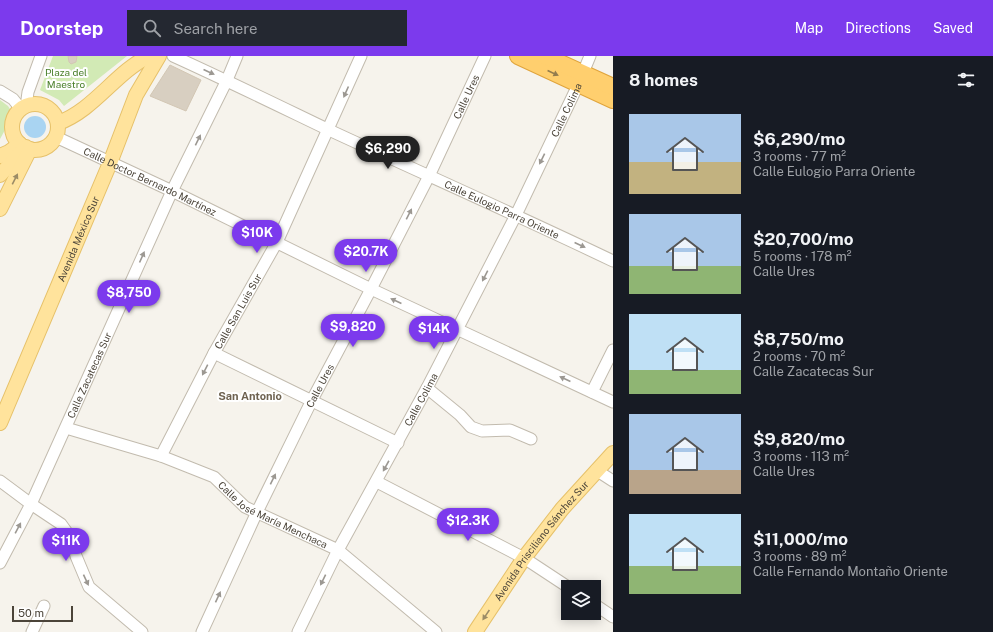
<!DOCTYPE html>
<html lang="en">
<head>
<meta charset="utf-8">
<style>
	:root { --surface:#171b24; --page:#242831; --text:#f1f3f6; --muted:#9ea1a6; --accent:#7c3aed }
	body { margin:0; font-family:"Public Sans",sans-serif; background:var(--page); color:var(--text); height:100vh; display:flex; flex-direction:column; font-size:15px; white-space:nowrap }
	* { box-sizing:border-box; margin:0 }
	p { font-size:13px; color:var(--muted) }
	.icon { flex:none; width:22px; height:22px; fill:none; stroke:currentColor; stroke-width:2; stroke-linecap:round; stroke-linejoin:round }
	.map { position:relative; flex:1; overflow:hidden }
	.details { display:flex; flex-direction:column; background:var(--surface); width:380px }
	.details>* { flex:none }
	.fabs { position:absolute; left:561px; top:524px; display:grid; gap:8px }
	.fabs a { display:grid; place-items:center; width:40px; height:40px; border-radius:0px; background:var(--surface); box-shadow:0 2px 10px #0003; font-size:20px }
	.scale { position:absolute; left:12px; bottom:10px; width:61px; box-sizing:border-box; padding-left:4px; border:2px solid #4b4439; border-top:0; font-size:11px; line-height:14px; white-space:nowrap; color:#4b4439; -webkit-text-stroke:3px #fff; paint-order:stroke }
	.price { position:absolute; translate:-50% -34px; padding:0 9px; border-radius:14px; background:var(--accent); color:#fff; font-size:13px; line-height:26px; filter:drop-shadow(0 1px 2px #0008) }
	.price::after { content:''; position:absolute; left:50%; top:24px; width:12px; height:9px; margin-left:-6px; background:inherit; clip-path:polygon(0 0,100% 0,50% 100%) }
	.price.active { background:#222; color:#fff }
	ul { padding:0; list-style:none }
	li { display:flex; align-items:center; gap:12px; height:100px; padding:0 16px }
	li span { display:grid; place-items:center; flex:none; width:112px; height:80px; border-radius:0px; color:#555 }
	li>.icon { margin-inline-start:auto }
	span .icon { width:48px; height:48px; fill:#fffc; stroke-width:1 }
	li b { font-size:17px }
	h2 { display:flex; justify-content:space-between; align-items:center; height:48px; padding:0 16px; font-size:17px }
	header { display:flex; align-items:center; gap:24px; box-sizing:border-box; height:56px; padding:0 20px; background:var(--accent); color:#fff }
	header strong { font-size:19px }
	nav { display:flex; gap:22px; margin-inline-start:auto; font-size:14px }
	.search { width:280px; height:36px; background:var(--page); display:flex; align-items:center; gap:10px; box-sizing:border-box; padding:0 14px; border-radius:0px; color:var(--muted); font-size:15px }
	main { display:flex; flex:1; min-height:0 }
	.map>svg:first-child { display:block }
	.green { fill:#d2eab5 }
	.water { fill:#a9d4f2 }
	.building { fill:#d8cfc1; stroke:#d3c7b4 }
	.lines { fill:none; stroke-linecap:round; stroke-linejoin:round }
	.minor-casing { stroke:#c2bbae; stroke-width:13 }
	.major-casing { stroke:#e6c16a; stroke-width:16 }
	.highway-casing { stroke:#e0a43c; stroke-width:18 }
	.minor { stroke:#fff; stroke-width:11 }
	.major { stroke:#ffe39c; stroke-width:14 }
	.highway { stroke:#ffcf6e; stroke-width:16 }
	.oneway { fill:#9c9892 }
	.oneway2 { fill:#937c4e }
	.oneway3 { fill:#9c8c66 }
	.labels { text-anchor:middle; stroke-width:4; stroke-linejoin:round; paint-order:stroke }
	.park-label { font-size:10px; fill:#4a7f2a; stroke:#fff }
	.street-label { font-size:10px; fill:#4b4439; stroke:#fff }
	.neighbourhood-label { font-size:11px; font-weight:bold; fill:#6e6250; stroke:#fff }
</style>
</head>
<body>
<header>
<strong>Doorstep</strong>
<div class="search"><svg class="icon" aria-label="search" viewBox="0 0 24 24"><circle cx="10" cy="10" r="6"/><path d="M15 15l6 6"/></svg>Search here</div>
<nav><a>Map</a><a>Directions</a><a>Saved</a></nav>
</header>
<main>
<div class="map">
<svg width="613" height="576" viewBox="0 0 613 576">
	<rect width="100%" height="100%" fill="#f6f3ec"/>
	<g class="green">
		<polygon points="53,0 127,0 64,50 59,44 40,34"/>
		<polygon points="0,44 8,50 10,53 5,74 0,83"/>
	</g>
	<circle class="water" cx="35" cy="71" r="11"/>
	<g class="building">
		<polygon points="68,0 77,0 76,6 71,8 69,6"/>
		<polygon points="170,9 201,24 186,55 150,40"/>
	</g>
	<g class="lines">
		<defs>
			<g id="minor">
				<path id="s1" d="M173,0C226,24 277,49 329,74C424,118 519,160 613,205"/>
				<polyline points="0,35 13,43 21,53"/>
				<polyline points="26,51 28,36 41,0"/>
				<path id="s2" d="M56,81L172,135L371,233L613,346"/>
				<polyline points="214,297 398,387"/>
				<polyline points="427,332 460,359 471,371 482,375 510,374 531,383"/>
				<polyline points="592,336 613,294"/>
				<path id="s3" d="M66,372L161,400L214,421L245,451L338,494L436,576"/>
				<path id="s4" d="M161,400L214,297L277,186L361,0"/>
				<polyline points="596,414 613,425"/>
				<polyline points="0,425 31,448 61,468 71,482 76,500 89,531 142,576"/>
				<polyline points="377,426 524,502 568,531"/>
				<path id="s5" d="M0,507L31,448L172,135L227,24L237,0"/>
				<polyline points="594,548 613,561"/>
				<polyline points="32,576 44,550"/>
				<path id="s6" d="M202,576L257,456L312,344L371,233L429,120L485,0"/>
				<path id="s7" d="M298,576L338,494L427,332L516,159L578,29L590,0"/>
			</g>
			<g id="major">
				<circle cx="35" cy="71" r="23"/>
				<path d="M58,67C94,54 115,17 149,0"/>
				<polyline points="0,100 9,96 20,88"/>
				<polyline points="0,119 26,91"/>
				<polyline points="0,153 30,93"/>
				<path id="s8" d="M0,367L110,107L136,39L159,0"/>
				<path id="s9" d="M475,576L524,502L562,453L613,397"/>
			</g>
			<g id="highway">
				<polyline points="518,0 613,44"/>
				<polyline points="545,0 613,31"/>
			</g>
		</defs>
		<use href="#minor" class="minor-casing"/>
		<use href="#major" class="major-casing"/>
		<use href="#highway" class="highway-casing"/>
		<use href="#minor" class="minor"/>
		<use href="#major" class="major"/>
		<use href="#highway" class="highway"/>
	</g>
	<defs><path id="oneway-solid" d="M-6-.8H1V-3.2L6.5 0L1 3.2V.8H-6Z"/></defs>
	<g class="oneway">
		<use href="#oneway-solid" transform="translate(209 16) rotate(24)"/>
		<use href="#oneway-solid" transform="translate(346 36) rotate(114)"/>
		<use href="#oneway-solid" transform="translate(198 84) rotate(-64)"/>
		<use href="#oneway-solid" transform="translate(542 103) rotate(116)"/>
		<use href="#oneway-solid" transform="translate(409 158) rotate(-63)"/>
		<use href="#oneway-solid" transform="translate(580 189) rotate(25)"/>
		<use href="#oneway-solid" transform="translate(142 201) rotate(-66)"/>
		<use href="#oneway-solid" transform="translate(485 220) rotate(117)"/>
		<use href="#oneway-solid" transform="translate(396 245) rotate(-155)"/>
		<use href="#oneway-solid" transform="translate(205 314) rotate(117)"/>
		<use href="#oneway-solid" transform="translate(565 323) rotate(-155)"/>
		<use href="#oneway-solid" transform="translate(386 410) rotate(119)"/>
		<use href="#oneway-solid" transform="translate(273 423) rotate(-64)"/>
		<use href="#oneway-solid" transform="translate(18 472) rotate(-62)"/>
		<use href="#oneway-solid" transform="translate(86 524) rotate(65)"/>
		<use href="#oneway-solid" transform="translate(323 524) rotate(116)"/>
		<use href="#oneway-solid" transform="translate(218 541) rotate(-65)"/>
	</g>
	<use class="oneway2" href="#oneway-solid" transform="translate(553 17) rotate(25)"/>
	<g class="oneway3">
		<use href="#oneway-solid" transform="translate(15 123) rotate(-63)"/>
		<use href="#oneway-solid" transform="translate(486 559) rotate(124)"/>
	</g>
	<g class="labels">
		<g class="park-label">
			<text x="66" y="20">Plaza del<tspan x="66" dy="12">Maestro</tspan></text>
		</g>
		<g class="street-label">
			<text dy="4" stroke="none"><textPath href="#s6" startOffset="597">Calle Ures</textPath></text>
			<text dy="4" stroke="none"><textPath href="#s7" startOffset="587">Calle Colima</textPath></text>
			<text dy="4" stroke="none"><textPath href="#s2" startOffset="104">Calle Doctor Bernardo Martínez</textPath></text>
			<text dy="4" stroke="none"><textPath href="#s1" startOffset="363">Calle Eulogio Parra Oriente</textPath></text>
			<text dy="4" stroke="none"><textPath href="#s8" startOffset="200">Avenida México Sur</textPath></text>
			<text dy="4" stroke="none"><textPath href="#s4" startOffset="164">Calle San Luis Sur</textPath></text>
			<text dy="4" stroke="none"><textPath href="#s5" startOffset="208">Calle Zacatecas Sur</textPath></text>
			<text dy="4" stroke="none"><textPath href="#s6" startOffset="273">Calle Ures</textPath></text>
			<text dy="4" stroke="none"><textPath href="#s7" startOffset="263">Calle Colima</textPath></text>
			<text dy="4" stroke="none"><textPath href="#s3" startOffset="227">Calle José María Menchaca</textPath></text>
			<text dy="4" stroke="none"><textPath href="#s9" startOffset="113">Avenida Prisciliano Sánchez Sur</textPath></text>
		</g>
		<g class="neighbourhood-label">
			<text x="250" y="344">San Antonio</text>
		</g>
	</g>
</svg>
<div class="fabs">
<a><svg class="icon" aria-label="layers" viewBox="0 0 24 24"><path d="M12 4l9 5-9 5-9-5zM3 14l9 5 9-5"/></svg></a>
</div>
<div class="scale">50 m</div>
<b class="price active" style="left:388px;top:114px">$6,290</b>
<b class="price" style="left:257px;top:198px">$10K</b>
<b class="price" style="left:366px;top:217px">$20.7K</b>
<b class="price" style="left:129px;top:258px">$8,750</b>
<b class="price" style="left:353px;top:292px">$9,820</b>
<b class="price" style="left:434px;top:294px">$14K</b>
<b class="price" style="left:468px;top:486px">$12.3K</b>
<b class="price" style="left:66px;top:506px">$11K</b>
</div>
<section class="details">
<h2>8 homes<svg class="icon" aria-label="filters" viewBox="0 0 24 24"><path d="M4 7h16M4 17h16"/><circle cx="9" cy="7" r="2"/><circle cx="15" cy="17" r="2"/></svg></h2>
<ul>
<li><span style="background:linear-gradient(#a9c7e8 60%,#c2b280 0)"><svg class="icon" aria-label="home" viewBox="0 0 24 24"><path d="M3 11l9-7 9 7M6 9v11h12V9"/></svg></span><div><b>$6,290/mo</b><p>3 rooms · 77 m²</p><p>Calle Eulogio Parra Oriente</p></div></li>
<li><span style="background:linear-gradient(#a9c7e8 65%,#8fb573 0)"><svg class="icon" aria-label="home" viewBox="0 0 24 24"><path d="M3 11l9-7 9 7M6 9v11h12V9"/></svg></span><div><b>$20,700/mo</b><p>5 rooms · 178 m²</p><p>Calle Ures</p></div></li>
<li><span style="background:linear-gradient(#bfe0f5 70%,#8fb573 0)"><svg class="icon" aria-label="home" viewBox="0 0 24 24"><path d="M3 11l9-7 9 7M6 9v11h12V9"/></svg></span><div><b>$8,750/mo</b><p>2 rooms · 70 m²</p><p>Calle Zacatecas Sur</p></div></li>
<li><span style="background:linear-gradient(#a9c7e8 70%,#b9a48a 0)"><svg class="icon" aria-label="home" viewBox="0 0 24 24"><path d="M3 11l9-7 9 7M6 9v11h12V9"/></svg></span><div><b>$9,820/mo</b><p>3 rooms · 113 m²</p><p>Calle Ures</p></div></li>
<li><span style="background:linear-gradient(#bfe0f5 65%,#8fb573 0)"><svg class="icon" aria-label="home" viewBox="0 0 24 24"><path d="M3 11l9-7 9 7M6 9v11h12V9"/></svg></span><div><b>$11,000/mo</b><p>3 rooms · 89 m²</p><p>Calle Fernando Montaño Oriente</p></div></li>
</ul>
</section>
</main>
</body>
</html>
